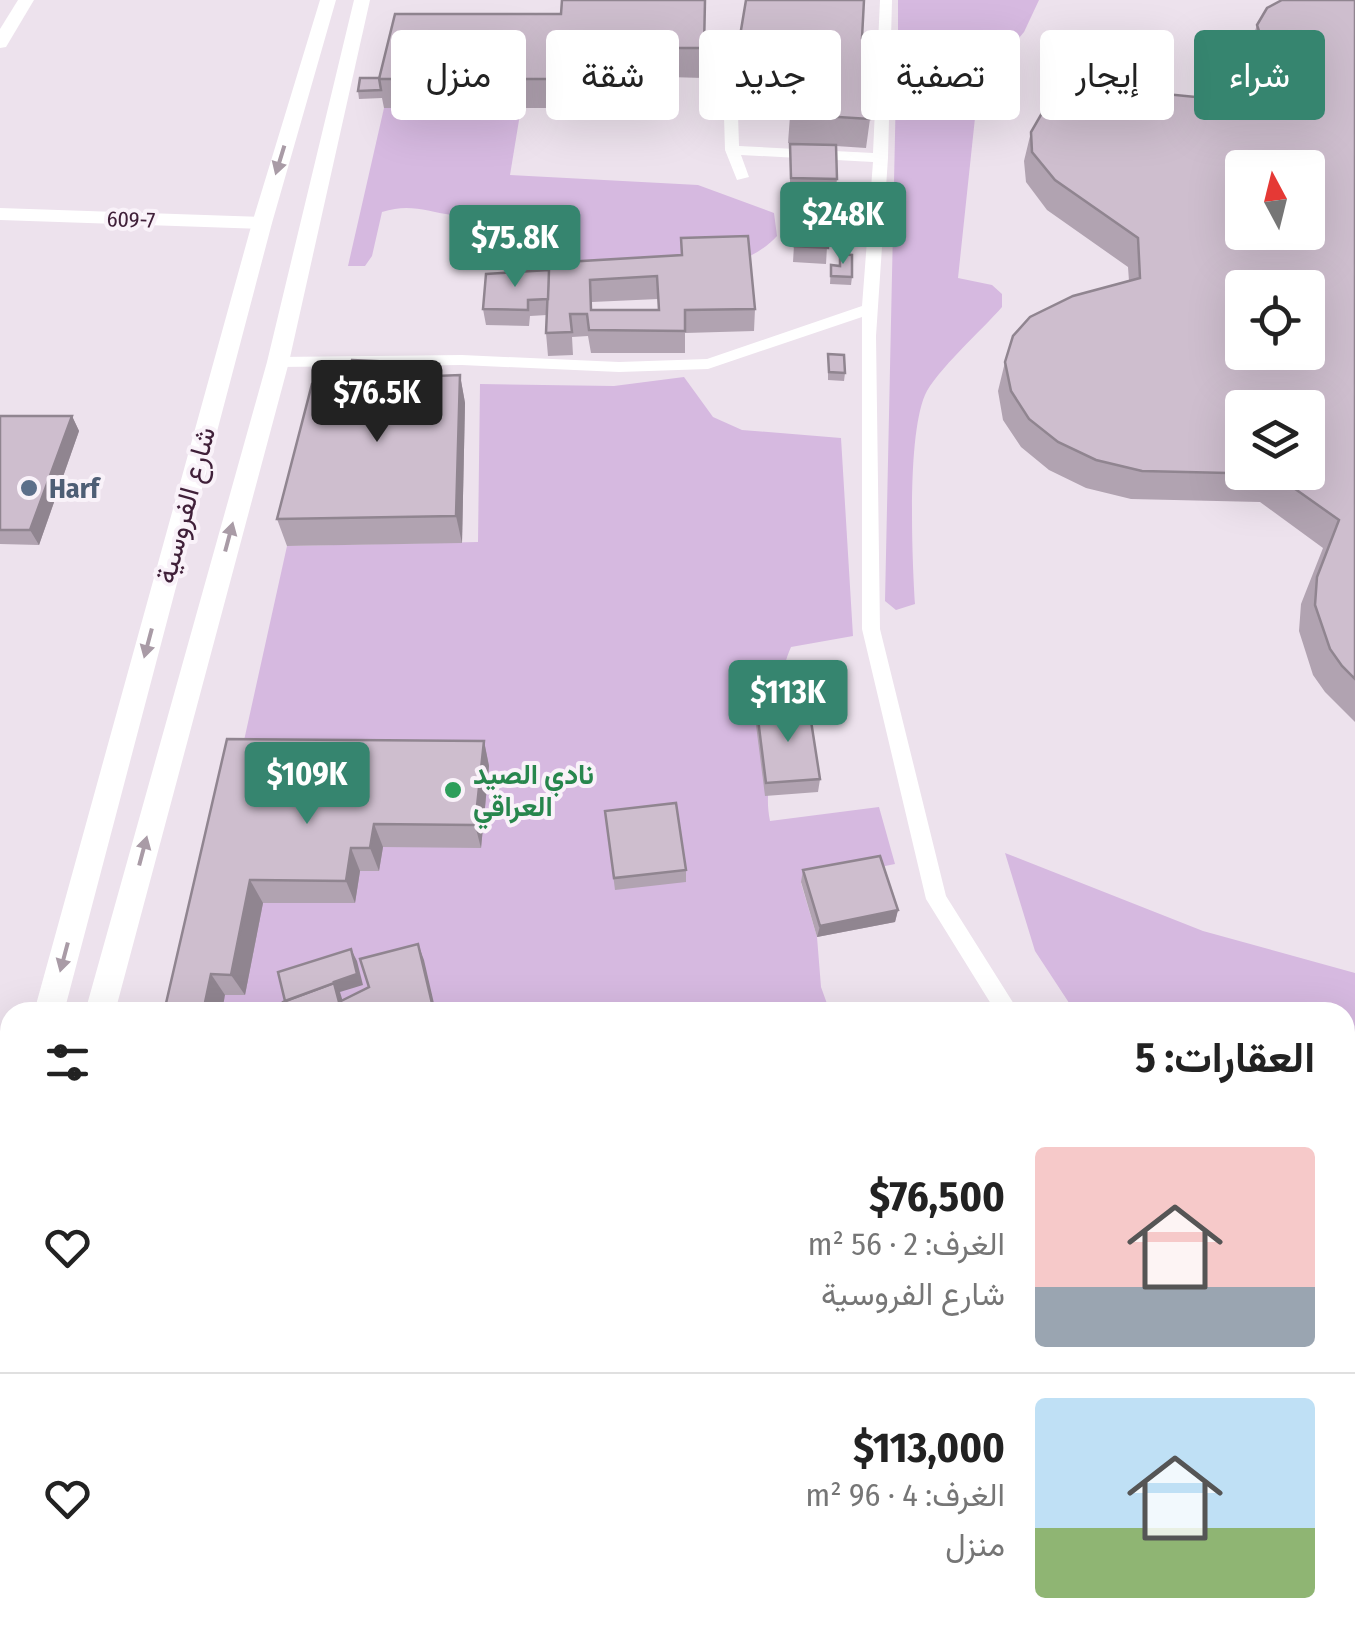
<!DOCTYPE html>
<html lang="ar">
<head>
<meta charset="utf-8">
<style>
	:root { --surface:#fff; --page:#f2f2f2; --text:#222; --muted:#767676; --line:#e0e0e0; --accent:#36856f }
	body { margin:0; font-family:"Fira Sans Condensed",Vazirmatn,sans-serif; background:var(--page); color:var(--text); direction:rtl; height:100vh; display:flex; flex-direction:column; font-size:38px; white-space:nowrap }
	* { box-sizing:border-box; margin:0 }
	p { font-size:32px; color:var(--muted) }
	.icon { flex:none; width:55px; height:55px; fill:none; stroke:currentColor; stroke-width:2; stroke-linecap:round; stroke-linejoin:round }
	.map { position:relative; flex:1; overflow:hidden; direction:ltr }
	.side { position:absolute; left:0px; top:1002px; width:1355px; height:642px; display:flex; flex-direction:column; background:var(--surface); border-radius:30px 30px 0 0; box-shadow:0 10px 40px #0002; direction:rtl }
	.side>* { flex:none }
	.top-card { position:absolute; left:30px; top:30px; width:1295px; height:90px; direction:rtl; display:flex; gap:20px }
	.needle { width:65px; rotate:353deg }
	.fabs { position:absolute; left:1225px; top:150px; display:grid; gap:20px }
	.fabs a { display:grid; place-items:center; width:100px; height:100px; border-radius:10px; background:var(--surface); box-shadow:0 10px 40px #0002; font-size:50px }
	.price { position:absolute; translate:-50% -85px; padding:0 22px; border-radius:10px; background:var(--accent); color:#fff; font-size:32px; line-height:65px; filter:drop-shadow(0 2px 5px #0008) }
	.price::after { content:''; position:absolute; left:50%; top:60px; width:30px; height:22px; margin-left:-15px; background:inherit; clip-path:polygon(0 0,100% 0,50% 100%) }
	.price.current { background:#222; color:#fff }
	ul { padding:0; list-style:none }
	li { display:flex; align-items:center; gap:30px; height:250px; padding:0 40px }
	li+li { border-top:2px solid var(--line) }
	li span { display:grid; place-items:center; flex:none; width:280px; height:200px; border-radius:10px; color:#555 }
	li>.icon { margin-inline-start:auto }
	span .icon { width:120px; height:120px; fill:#fffc; stroke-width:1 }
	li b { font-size:42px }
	h2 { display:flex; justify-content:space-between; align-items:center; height:120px; padding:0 40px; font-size:42px }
	.chip { padding:0 35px; border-radius:10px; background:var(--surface); box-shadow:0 10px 40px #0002; font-size:35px; line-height:90px }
	.chip.current { background:var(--accent); color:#fff }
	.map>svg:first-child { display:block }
	.green { fill:#d6b9e0 }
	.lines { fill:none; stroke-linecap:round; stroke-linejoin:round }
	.service { fill:#fff; fill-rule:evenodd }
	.minor { fill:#fff; fill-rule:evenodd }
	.tertiary { fill:#fff; fill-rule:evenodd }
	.wall { fill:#b1a3b1; fill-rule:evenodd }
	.shaded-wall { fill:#908590 }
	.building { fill:#cebece; stroke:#908590; stroke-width:2.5; fill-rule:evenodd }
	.oneway { fill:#a99ba6 }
	.service-dot { fill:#5c6f8a; stroke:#f9f2f9; stroke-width:4 }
	.leisure-dot { fill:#2e9e5b; stroke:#f9f2f9; stroke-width:4 }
	.labels { text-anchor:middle; stroke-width:8; stroke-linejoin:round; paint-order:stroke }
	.far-street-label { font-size:22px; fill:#402039; stroke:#f9f2f9 }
	.service-label { font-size:28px; font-weight:bold; fill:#4e5e75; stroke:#f9f2f9; text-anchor:start }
	.street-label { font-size:28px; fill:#402039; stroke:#f9f2f9 }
	.leisure-label { font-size:28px; font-weight:bold; fill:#27864d; stroke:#f9f2f9; text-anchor:start }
</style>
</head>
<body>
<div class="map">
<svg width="1355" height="1643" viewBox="0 0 1355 1643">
	<rect width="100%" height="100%" fill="#ede2ed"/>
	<g class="green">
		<polygon points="898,0 1039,0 1024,32 1008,51 934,67 902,59 898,51"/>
		<path d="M918,81L973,89L977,99L958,278L992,285L1002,294V307C984,328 935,372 925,395C907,437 912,556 915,604L896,610L885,601L896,89L900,83Z"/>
		<path d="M384,108H521L510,175L698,185L774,213L777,236C729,290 578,284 508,289L501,216C485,215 468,217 452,215C426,211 409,203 382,212L372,256L365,266H348Z"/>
		<path d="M684,377L713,417L742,430L841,438L853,636L791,647C774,685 792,695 786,727C779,765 762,780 770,821L879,807L895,864L801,883L817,937L821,987L830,1012H184L287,546L478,542L480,384L614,386Z"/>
		<polygon points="1005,853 1203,931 1355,973 1355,1377 1345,1365 1345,1012 1075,1012 1035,951"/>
		<polygon points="48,1635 1122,1635 1129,1643 46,1643"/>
	</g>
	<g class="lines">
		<g class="service">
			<polygon points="880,0 892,0 888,158 876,336 880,629 946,896 1019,1012 996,1012 926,899 862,629 862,317 708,369 619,372 462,365 278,367 270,362 278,357 462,355 619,362 707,359 862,306 873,162 741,155 749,177 737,180 725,150 724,116 706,105 703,93 715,90 717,100 738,114 739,146 873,153"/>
			<polygon points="1345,1412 1355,1417 1355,1449 1345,1444"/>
			<rect x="0" y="1581" width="10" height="28"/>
			<rect x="150" y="1635" width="28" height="8"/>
		</g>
		<g class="minor">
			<polygon points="18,0 34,0 6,47 0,48 0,29"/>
			<polygon points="0,208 262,217 272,223 262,229 0,220"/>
		</g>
		<g class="tertiary">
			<polygon points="320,0 336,0 272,223 64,1012 34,1012 252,223"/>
			<polygon points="354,0 370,0 289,362 115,1012 85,1012 267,362"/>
			<polygon points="10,1140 10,1205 0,1209 0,1144"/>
			<polygon points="10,1383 10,1458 0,1462 0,1388"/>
		</g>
	</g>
	<g class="wall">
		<polygon points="705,0 704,78 668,77 668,64 591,64 589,108 384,108 382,98 359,99 358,91 379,78 561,14"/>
		<polygon points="1355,0 1355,722 1325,692 1313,675 1299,631 1301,604 1323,548 1260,502 1131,499 1086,488 1049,470 1021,447 1003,420 998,391 1005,362 1129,281 1128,267 1047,210 1026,182 1024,161 1031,132 1236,101 1258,91 1247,54 1257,25"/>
		<polygon points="862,38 870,119 866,148 836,146 837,179 835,195 830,195 826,264 793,262 797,194 790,194 790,144 805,144 788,143 790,116 741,113 741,96 734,95 735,66"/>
		<path d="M681,238L755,309L754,331L685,333V353H591L588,336L572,337L573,355L548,356L546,333L547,315L530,316L529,326L486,325L483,309L549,270L681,255ZM658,299V310H592V302Z"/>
		<polygon points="840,254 852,277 851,285 830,284 831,265 839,266"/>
		<polygon points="828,354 845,373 844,381 828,380"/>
		<polygon points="439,364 441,375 460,375 465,403 462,543 287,546 277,519 333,382 350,372"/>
		<polygon points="0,416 72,416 79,431 39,545 0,544"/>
		<polygon points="757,711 820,779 818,792 765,796 756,725"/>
		<polygon points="227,739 484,741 489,766 481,848 383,847 379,871 360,871 355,903 263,903 245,995 225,995 164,1012"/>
		<polygon points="605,811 686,870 686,882 615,890"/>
		<polygon points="803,870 898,910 895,922 817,937 801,882"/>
		<polygon points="968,1635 1136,1635 1143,1643 972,1643"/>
		<polygon points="1164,1635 1212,1635 1206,1643 1172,1643"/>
	</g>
	<g class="shaded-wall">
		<polygon points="589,34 591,64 589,108 587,79"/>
		<polygon points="460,375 465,403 462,543 456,516"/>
		<polygon points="72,416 79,431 39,545 30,530"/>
		<polygon points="484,741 489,766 481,848 475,825"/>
		<polygon points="374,824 383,847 379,871 370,848"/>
		<polygon points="351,848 360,871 355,903 346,881"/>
		<polygon points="250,880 263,903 245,995 231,975"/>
		<polygon points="898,910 895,922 817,937 820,926"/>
		<polygon points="418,944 424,960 436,1012 434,1012"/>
		<polygon points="351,949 357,961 363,985 340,992 346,1012 338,1000 334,982"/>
		<polygon points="211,974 225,995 222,1012 203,1012"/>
	</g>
	<g class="building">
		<polygon points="562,0 705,0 704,48 668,48 670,35 589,34 587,79 379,79 395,14 561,14"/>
		<polygon points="746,0 864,0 862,38 874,39 870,119 790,114 793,87 742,84 744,66 735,66"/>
		<path d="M1282,0H1355V679L1342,666L1330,649L1315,605L1317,577L1339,520L1274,474L1142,471L1096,460L1058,442L1029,419L1011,391L1005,362L1013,336L1030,317L1073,296L1140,278L1138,238L1055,180L1032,152L1031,132L1042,113L1081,94L1125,90L1236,101L1276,83L1257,25L1267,8ZM1242,168H1308V232H1242ZM1242,288H1308V352H1242ZM1242,408H1308V472H1242Z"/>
		<polygon points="360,78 379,78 381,90 358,91"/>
		<polygon points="790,144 836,145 837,179 791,178"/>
		<polygon points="797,193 830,194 828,248 794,246"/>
		<path d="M748,236L755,309L685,310V331L589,330L587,314H570L572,332L546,333L549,263L682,255L681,238ZM657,276L659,310H591L590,280Z"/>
		<polygon points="840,254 852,255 852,277 831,276 831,265 840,266"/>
		<polygon points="549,270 548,299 528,300 528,310 483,309 486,274"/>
		<polygon points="828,354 844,355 845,373 829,372"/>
		<polygon points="352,360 439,364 436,376 460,375 456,516 277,519 312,384 333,382 335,373 350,372"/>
		<polygon points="0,416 72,416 30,530 0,530"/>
		<polygon points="809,708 820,779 766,783 757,711"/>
		<polygon points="227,739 484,741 475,825 374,824 370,848 351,848 346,881 250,880 231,975 211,974 203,1012 164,1012"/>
		<polygon points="676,803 686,870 614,878 605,811"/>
		<polygon points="880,856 898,910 820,926 803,870"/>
		<polygon points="418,944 434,1012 283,1012 285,1012 283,1002 334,983 339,1002 369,987 360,959"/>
		<polygon points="351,949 357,974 334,982 337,988 334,983 285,1001 278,972"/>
		<polygon points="494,1635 541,1635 543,1643 496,1643"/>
		<polygon points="541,1635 682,1635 682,1636 668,1643 543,1643"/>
		<polygon points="978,1635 1136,1635 1143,1643 981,1643"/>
		<polygon points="1175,1635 1212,1635 1206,1643 1182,1643"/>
	</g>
	<defs><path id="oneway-solid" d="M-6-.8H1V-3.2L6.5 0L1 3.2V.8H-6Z" transform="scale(2.5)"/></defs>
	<g class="oneway">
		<use href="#oneway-solid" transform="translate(280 160) rotate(107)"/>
		<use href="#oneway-solid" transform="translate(229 537) rotate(-75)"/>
		<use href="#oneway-solid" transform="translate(148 643) rotate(105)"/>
		<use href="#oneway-solid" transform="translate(143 851) rotate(-75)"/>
		<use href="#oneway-solid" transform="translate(64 957) rotate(105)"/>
	</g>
	<circle class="service-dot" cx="29" cy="488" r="10"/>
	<circle class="leisure-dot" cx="453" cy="790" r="10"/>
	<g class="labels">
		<g class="far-street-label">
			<text transform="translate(131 219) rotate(2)" y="8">609-7</text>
		</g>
		<g class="service-label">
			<text x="49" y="498">Harf</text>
		</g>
		<g class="street-label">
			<text transform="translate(185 505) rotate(-75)" y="10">شارع الفروسية</text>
		</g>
		<g class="leisure-label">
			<text x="473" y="784">نادي الصيد<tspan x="473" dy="32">العراقي</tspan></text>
		</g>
	</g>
</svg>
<div class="fabs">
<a><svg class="needle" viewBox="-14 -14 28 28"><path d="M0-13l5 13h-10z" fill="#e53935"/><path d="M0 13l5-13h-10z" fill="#767676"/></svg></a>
<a><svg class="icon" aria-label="locate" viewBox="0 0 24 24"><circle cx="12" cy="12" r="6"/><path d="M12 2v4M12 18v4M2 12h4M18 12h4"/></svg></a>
<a><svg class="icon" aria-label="layers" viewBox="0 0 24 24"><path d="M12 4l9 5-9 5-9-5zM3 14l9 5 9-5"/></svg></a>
</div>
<b class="price" style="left:843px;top:267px">$248K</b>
<b class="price" style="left:515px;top:290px">$75.8K</b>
<b class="price current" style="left:377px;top:445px">$76.5K</b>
<b class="price" style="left:788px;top:745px">$113K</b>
<b class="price" style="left:307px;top:827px">$109K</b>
<div class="top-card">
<a class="chip current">شراء</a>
<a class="chip">إيجار</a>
<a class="chip">تصفية</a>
<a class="chip">جديد</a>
<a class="chip">شقة</a>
<a class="chip">منزل</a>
</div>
<section class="side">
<h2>العقارات: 5<svg class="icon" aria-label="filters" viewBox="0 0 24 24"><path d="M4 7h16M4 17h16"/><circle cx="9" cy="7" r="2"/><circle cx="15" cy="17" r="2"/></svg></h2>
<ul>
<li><span style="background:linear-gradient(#f6c9c9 70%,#9aa5b1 0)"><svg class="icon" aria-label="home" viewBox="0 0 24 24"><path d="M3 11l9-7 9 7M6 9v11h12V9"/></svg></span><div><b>$76,500</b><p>الغرف: 2 · 56 m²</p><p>شارع الفروسية</p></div><svg class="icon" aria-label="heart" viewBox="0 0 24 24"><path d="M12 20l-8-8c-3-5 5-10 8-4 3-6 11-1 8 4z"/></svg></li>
<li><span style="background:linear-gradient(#bfe0f5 65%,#8fb573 0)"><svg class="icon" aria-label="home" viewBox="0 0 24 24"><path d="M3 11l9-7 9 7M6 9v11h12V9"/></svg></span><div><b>$113,000</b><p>الغرف: 4 · 96 m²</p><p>منزل</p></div><svg class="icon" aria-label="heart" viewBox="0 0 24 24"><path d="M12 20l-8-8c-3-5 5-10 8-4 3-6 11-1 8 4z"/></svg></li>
</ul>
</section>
</div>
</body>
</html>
